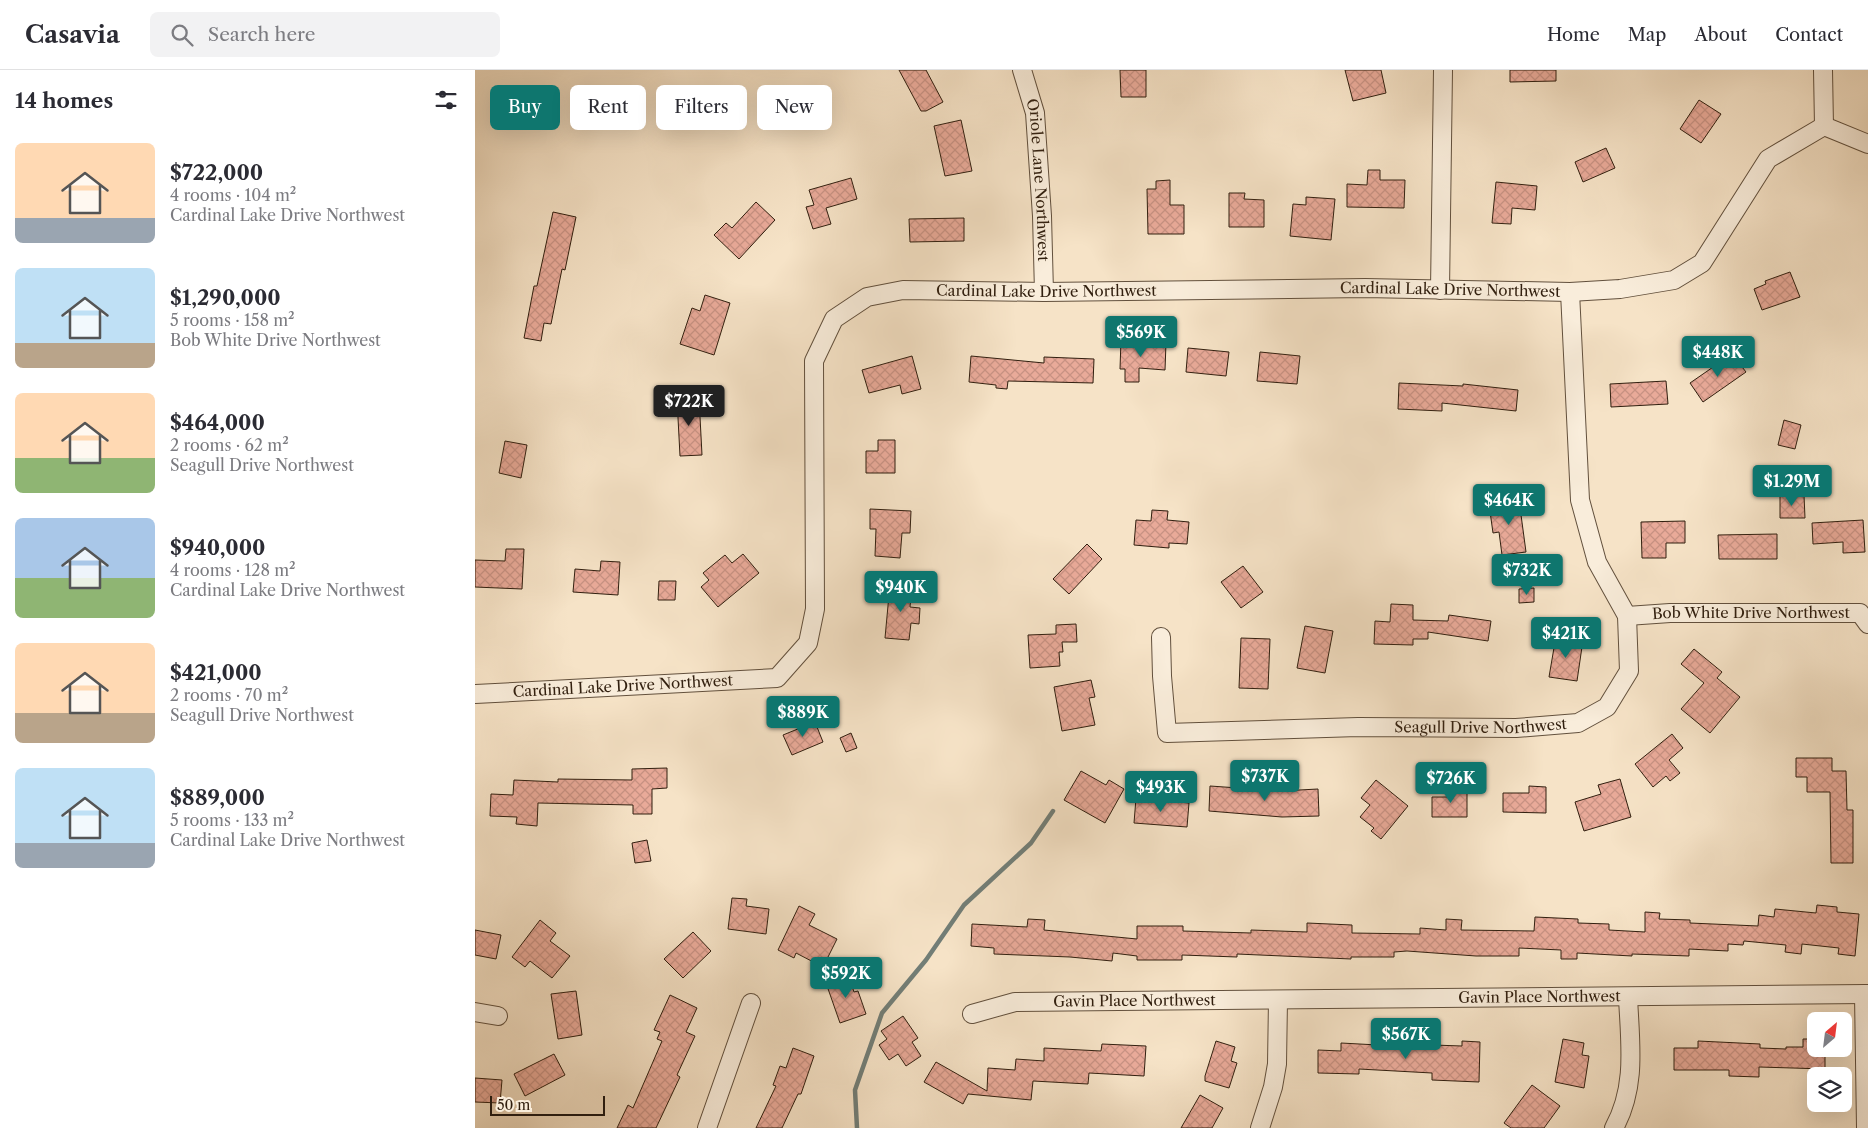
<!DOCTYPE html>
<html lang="en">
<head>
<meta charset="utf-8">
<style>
	:root { --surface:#fff; --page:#f2f2f3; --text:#2b2b33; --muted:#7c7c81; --line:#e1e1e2; --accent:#0f766e }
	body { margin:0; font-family:"Libre Caslon Text",serif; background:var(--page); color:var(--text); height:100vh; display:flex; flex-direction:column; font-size:19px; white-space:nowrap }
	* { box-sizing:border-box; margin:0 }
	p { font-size:16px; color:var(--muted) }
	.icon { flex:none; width:28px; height:28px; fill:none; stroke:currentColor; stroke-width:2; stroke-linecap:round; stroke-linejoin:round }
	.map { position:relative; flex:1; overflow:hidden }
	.side { display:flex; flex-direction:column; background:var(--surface); width:475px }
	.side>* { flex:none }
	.hud { position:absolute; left:15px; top:15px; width:475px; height:45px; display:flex; gap:10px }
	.needle { width:32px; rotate:28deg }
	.tools { position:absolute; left:1332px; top:942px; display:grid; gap:10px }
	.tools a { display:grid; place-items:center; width:45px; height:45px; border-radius:8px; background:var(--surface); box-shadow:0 5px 20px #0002; font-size:25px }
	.scale { position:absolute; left:15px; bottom:12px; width:115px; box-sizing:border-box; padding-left:5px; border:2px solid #311f0f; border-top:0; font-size:14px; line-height:18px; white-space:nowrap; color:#311f0f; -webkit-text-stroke:4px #f9eddb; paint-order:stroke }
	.price { position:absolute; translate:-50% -42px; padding:0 11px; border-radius:5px; background:var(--accent); color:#fff; font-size:16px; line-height:32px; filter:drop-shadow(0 1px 2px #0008) }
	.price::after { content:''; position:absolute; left:50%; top:30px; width:15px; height:11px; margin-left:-8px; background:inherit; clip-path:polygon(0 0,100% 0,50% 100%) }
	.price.current { background:#222; color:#fff }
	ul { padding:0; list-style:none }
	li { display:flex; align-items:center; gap:15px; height:125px; padding:0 15px }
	li span { display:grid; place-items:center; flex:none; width:140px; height:100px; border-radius:8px; color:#555 }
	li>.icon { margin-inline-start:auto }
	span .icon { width:60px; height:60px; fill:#fffc; stroke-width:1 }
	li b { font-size:21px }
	h2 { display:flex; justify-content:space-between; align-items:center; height:60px; padding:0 15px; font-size:21px }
	.pill { padding:0 18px; border-radius:8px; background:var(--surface); box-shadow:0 5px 20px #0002; font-size:18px; line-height:45px }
	.pill.current { background:var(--accent); color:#fff }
	header { display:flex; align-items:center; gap:30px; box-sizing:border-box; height:70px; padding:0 25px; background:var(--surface); border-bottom:1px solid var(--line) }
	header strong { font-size:24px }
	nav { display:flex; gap:28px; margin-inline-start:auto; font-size:18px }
	.search { width:350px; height:45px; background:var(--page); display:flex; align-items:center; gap:12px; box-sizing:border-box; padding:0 18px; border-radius:8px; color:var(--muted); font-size:19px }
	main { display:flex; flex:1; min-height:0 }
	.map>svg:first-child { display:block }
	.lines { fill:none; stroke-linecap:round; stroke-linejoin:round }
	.stream { stroke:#727e77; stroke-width:4.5 }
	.building { fill:url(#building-cross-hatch); stroke:#311f0f }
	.street-casing { stroke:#62503d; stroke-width:20 }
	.street { stroke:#f9eddb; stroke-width:18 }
	.labels { text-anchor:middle; stroke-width:4.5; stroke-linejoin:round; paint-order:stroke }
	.street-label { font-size:15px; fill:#311f0f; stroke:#f9eddb }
</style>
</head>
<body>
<header>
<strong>Casavia</strong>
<div class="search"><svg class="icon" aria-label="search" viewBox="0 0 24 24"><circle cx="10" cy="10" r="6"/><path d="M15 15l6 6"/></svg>Search here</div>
<nav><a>Home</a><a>Map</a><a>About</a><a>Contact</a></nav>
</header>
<main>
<section class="side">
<h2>14 homes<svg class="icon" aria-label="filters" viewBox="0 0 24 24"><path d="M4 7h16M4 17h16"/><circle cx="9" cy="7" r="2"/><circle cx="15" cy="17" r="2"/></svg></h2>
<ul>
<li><span style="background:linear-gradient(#ffd9b3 75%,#9aa5b1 0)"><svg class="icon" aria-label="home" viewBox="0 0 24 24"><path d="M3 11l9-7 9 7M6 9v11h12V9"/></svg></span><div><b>$722,000</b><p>4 rooms · 104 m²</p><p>Cardinal Lake Drive Northwest</p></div></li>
<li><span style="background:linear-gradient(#bfe0f5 75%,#b9a48a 0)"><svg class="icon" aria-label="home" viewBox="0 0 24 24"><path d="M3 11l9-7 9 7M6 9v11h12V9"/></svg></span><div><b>$1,290,000</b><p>5 rooms · 158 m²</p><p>Bob White Drive Northwest</p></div></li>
<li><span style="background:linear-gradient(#ffd9b3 65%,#8fb573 0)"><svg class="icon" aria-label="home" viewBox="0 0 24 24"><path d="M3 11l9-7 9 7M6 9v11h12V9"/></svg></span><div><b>$464,000</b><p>2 rooms · 62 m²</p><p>Seagull Drive Northwest</p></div></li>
<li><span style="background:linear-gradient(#a9c7e8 60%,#8fb573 0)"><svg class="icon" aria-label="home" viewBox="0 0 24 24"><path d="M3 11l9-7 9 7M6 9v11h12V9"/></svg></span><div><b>$940,000</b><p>4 rooms · 128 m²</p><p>Cardinal Lake Drive Northwest</p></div></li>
<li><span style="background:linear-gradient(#ffd9b3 70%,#b9a48a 0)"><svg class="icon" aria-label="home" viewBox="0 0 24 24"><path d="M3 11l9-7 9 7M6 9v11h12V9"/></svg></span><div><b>$421,000</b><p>2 rooms · 70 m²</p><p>Seagull Drive Northwest</p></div></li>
<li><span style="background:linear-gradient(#bfe0f5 75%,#9aa5b1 0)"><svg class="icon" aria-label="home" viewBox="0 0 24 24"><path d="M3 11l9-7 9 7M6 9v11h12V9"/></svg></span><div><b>$889,000</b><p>5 rooms · 133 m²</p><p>Cardinal Lake Drive Northwest</p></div></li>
</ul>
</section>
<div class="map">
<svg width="1393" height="1058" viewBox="0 0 1393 1058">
	<defs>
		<pattern id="building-cross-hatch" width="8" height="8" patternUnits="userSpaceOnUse" patternTransform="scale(1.25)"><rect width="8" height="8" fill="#e9aa99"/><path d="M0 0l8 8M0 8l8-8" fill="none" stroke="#c89283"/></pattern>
	</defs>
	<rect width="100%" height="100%" fill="#f6e3c7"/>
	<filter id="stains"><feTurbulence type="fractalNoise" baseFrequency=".004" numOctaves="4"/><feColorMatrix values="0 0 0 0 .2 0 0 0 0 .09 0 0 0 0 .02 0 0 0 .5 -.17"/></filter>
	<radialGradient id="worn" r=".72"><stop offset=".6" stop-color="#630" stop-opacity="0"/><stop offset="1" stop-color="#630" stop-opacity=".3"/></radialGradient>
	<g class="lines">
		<polyline class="stream" points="382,1058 380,1020 407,943 451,890 489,835 556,773 578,741"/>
	</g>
	<g class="building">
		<polygon points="424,0 451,0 468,32 451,41 446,41"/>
		<polygon points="645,0 671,0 671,27 646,27"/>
		<polygon points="870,0 906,0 911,23 878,31"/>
		<polygon points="1035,0 1081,0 1081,11 1035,12"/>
		<polygon points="1224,30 1246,44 1226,73 1205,59"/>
		<polygon points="486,50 497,101 470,106 459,56"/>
		<polygon points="1131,78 1140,98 1108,112 1100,92"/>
		<polygon points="893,100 905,100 905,110 930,110 929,138 872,137 872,114 892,115"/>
		<polygon points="376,108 382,129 351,138 356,154 338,159 331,137 339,135 334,120"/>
		<polygon points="695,110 695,135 709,135 709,164 673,164 672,119 681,119 681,111"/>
		<polygon points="1021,112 1062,116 1060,140 1037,138 1036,154 1017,153"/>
		<polygon points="754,123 770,123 769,129 789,130 789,157 754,157"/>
		<polygon points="831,127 860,129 856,170 815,166 818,134 831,135"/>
		<polygon points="281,132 300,150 264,189 239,165 251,153 257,158"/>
		<polygon points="78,142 101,147 90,200 87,199 76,254 69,253 66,271 49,268 59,216 62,216"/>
		<polygon points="489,148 489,171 435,172 434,149"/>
		<polygon points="1315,202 1325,227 1287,240 1279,219 1291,214 1290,211"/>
		<polygon points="230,225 255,233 239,285 205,274 217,238 225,241"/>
		<polygon points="646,270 691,273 690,300 664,298 664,312 650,312 650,299 645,299"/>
		<polygon points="713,278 754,282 751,306 711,302"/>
		<polygon points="785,282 825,286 822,314 782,311"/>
		<polygon points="1257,284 1271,302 1228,332 1215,313"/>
		<polygon points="437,286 446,319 427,324 425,315 394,323 387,300"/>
		<polygon points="496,286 569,293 569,287 619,289 618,313 533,311 532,319 521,318 521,315 494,312"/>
		<polygon points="1191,311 1193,334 1136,337 1135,314"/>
		<polygon points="924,313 988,316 988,314 1043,320 1041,341 967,333 967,341 923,339"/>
		<polygon points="224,328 227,385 205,386 202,329"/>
		<polygon points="1309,350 1326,355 1320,379 1303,375"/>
		<polygon points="403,370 420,370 420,403 391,403 391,381 403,381"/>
		<polygon points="30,371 52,375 46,408 24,403"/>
		<polygon points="1305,425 1329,425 1330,448 1305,448"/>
		<polygon points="1044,430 1051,482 1027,485 1024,462 1018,463 1014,434"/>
		<polygon points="395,439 436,441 435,463 427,463 425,488 400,486 401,459 395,459"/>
		<polygon points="677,440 693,441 692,450 714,452 712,474 694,473 694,478 659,475 661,450 676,451"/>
		<polygon points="1388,450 1390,482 1368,483 1368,472 1338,474 1337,453"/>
		<polygon points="1210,451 1210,473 1191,473 1191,488 1167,488 1166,452"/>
		<polygon points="1302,464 1302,489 1244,489 1243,465"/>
		<polygon points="612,474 627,489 594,524 578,509"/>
		<polygon points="31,479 49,479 47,519 0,517 0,490 30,491"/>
		<polygon points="268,484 284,503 243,537 226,517 234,510 228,503 250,485 257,493"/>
		<polygon points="126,491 145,492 143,525 98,522 100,499 125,501"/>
		<polygon points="768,496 788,522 766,538 746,512"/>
		<polygon points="184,511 201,511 200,530 183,530"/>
		<polygon points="415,514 437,516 435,537 445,538 444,554 436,553 434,570 410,568"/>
		<polygon points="1059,518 1059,532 1044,533 1044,519"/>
		<polygon points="916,534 938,535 938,550 973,551 974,545 1016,551 1013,571 953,562 953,569 938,569 938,575 899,574 900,551 915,552"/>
		<polygon points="601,554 602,572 587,572 588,582 584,582 585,596 555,598 553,565 581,564 581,555"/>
		<polygon points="830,556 858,561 850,603 822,598"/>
		<polygon points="1081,566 1108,570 1102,611 1074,607"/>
		<polygon points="766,568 795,569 793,619 764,618"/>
		<polygon points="1219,579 1247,602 1242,608 1265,627 1235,663 1206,639 1229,613 1206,594"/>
		<polygon points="616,610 620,627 614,628 620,655 587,661 579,617"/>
		<polygon points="340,652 348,672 317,685 308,665"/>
		<polygon points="376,663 382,678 371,682 365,668"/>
		<polygon points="1197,664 1208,678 1194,690 1205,703 1195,711 1191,706 1178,717 1160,694"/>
		<polygon points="1321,688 1357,688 1357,701 1371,701 1372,740 1378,740 1378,793 1356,793 1355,722 1332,722 1332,707 1321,707"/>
		<polygon points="192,698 192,718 177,719 177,744 158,744 158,735 63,733 62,756 41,754 42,747 15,746 16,724 38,725 39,710 83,712 83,709 157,710 157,699"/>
		<polygon points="606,701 631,715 634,710 649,719 630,753 589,730"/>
		<polygon points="1145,709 1156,747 1109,761 1100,732 1126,724 1123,715"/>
		<polygon points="901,710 933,736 906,769 896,761 899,758 885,747 895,735 886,728"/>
		<polygon points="735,716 806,721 843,719 844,746 807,747 734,741"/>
		<polygon points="974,716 992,717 992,747 957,747 957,727 974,727"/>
		<polygon points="1054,716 1071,717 1071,743 1028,742 1028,723 1054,723"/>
		<polygon points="661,728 714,733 712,757 659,753"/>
		<polygon points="172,770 176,791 160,793 157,773"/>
		<polygon points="257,828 272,829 271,836 294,839 291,864 253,859"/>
		<polygon points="1342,835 1362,837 1362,842 1384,844 1380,886 1363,884 1364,878 1327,874 1326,884 1310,882 1311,875 1269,871 1268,875 1253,874 1253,881 1214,879 1214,886 1157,884 1157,886 1102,883 1102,889 1086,889 1086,880 1044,878 1044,886 1001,886 932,881 919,882 919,887 876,887 876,889 762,884 762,887 707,885 707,890 662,890 662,886 638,883 637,891 595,887 519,884 519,878 496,876 497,854 552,857 553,849 570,850 569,860 662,869 662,856 708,856 708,861 776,863 776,860 832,862 832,853 877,855 877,863 945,864 945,858 971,860 971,849 987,850 986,860 1059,861 1060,847 1103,849 1103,853 1134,854 1134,860 1170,862 1170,842 1185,843 1184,849 1215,850 1215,853 1283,856 1284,845 1299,847 1300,839 1341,843"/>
		<polygon points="324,836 340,844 334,855 362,869 348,897 321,883 319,888 303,880"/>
		<polygon points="65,850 81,863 75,871 95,886 77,908 55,891 50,897 37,887"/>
		<polygon points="0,860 26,865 21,889 0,885"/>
		<polygon points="218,862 236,881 208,908 189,889"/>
		<polygon points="373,905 379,922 383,921 391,944 365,953 351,913"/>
		<polygon points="101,921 107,965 83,969 76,924"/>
		<polygon points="195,925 222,938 211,962 220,966 202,1005 205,1007 181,1058 142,1058 153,1035 158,1038 187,971 182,969 185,962 179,960"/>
		<polygon points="428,946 443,968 437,972 446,986 431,996 423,984 414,990 404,975 412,969 406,961"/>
		<polygon points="1088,969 1109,973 1107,985 1114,986 1109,1018 1080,1012"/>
		<polygon points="1328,969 1341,969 1341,979 1350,979 1350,999 1284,997 1284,1007 1254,1006 1254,1000 1199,1000 1199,978 1223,978 1223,971 1285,974 1285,978 1311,979 1311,977 1328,977"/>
		<polygon points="741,971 760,977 756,991 762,993 754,1018 730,1011 730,1006"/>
		<polygon points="987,971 1005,972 1004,1012 957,1010 957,1003 884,999 884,1004 843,1003 843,980 866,981 866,973 958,978 958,975 987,976"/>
		<polygon points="627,974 671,976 669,1006 614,1003 613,1014 558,1011 556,1030 493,1024 488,1034 449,1012 461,992 512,1021 513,998 540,1000 541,989 569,991 569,978 626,981"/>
		<polygon points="318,978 339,986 326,1024 323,1024 307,1058 281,1058 301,1016 298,1015 305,996 311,998"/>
		<polygon points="79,984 90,1005 50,1026 39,1004"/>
		<polygon points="0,1008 27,1010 25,1033 0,1032"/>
		<polygon points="1057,1015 1085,1036 1069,1058 1036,1058 1029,1053"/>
		<polygon points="725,1025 748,1038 737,1058 706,1058"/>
	</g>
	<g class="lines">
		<defs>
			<g id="street">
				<path id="s1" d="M547,0L560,43L567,146L569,222"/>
				<polyline points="1348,0 1349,56"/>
				<polyline points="1349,56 1393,74"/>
				<polyline points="965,220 968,0"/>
				<path id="s2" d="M1152,546L1195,543H1385L1393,554"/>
				<path id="s3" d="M686,567L687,606L692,663L883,657L1041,658L1103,653L1132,637L1154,601L1152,546L1122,492L1105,430L1095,222"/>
				<path id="s4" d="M0,624L302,608L333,573L340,539L339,291L359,249L392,227L428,220L569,222L890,218L1095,222L1145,219L1199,210L1227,193L1293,89L1349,56"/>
				<polyline points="1389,924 1391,1058"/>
				<polyline points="0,942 23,946"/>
				<path id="s5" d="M497,944L540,932L1393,924"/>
				<polyline points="232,1058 276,933"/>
				<polyline points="785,1058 798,1017 802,994 803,930"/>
				<path d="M1139,1058C1162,1016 1155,973 1153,927"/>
			</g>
		</defs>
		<use href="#street" class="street-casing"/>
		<use href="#street" class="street"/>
	</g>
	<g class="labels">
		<g class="street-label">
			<text dy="5" stroke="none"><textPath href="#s1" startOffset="112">Oriole Lane Northwest</textPath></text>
			<text dy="5" stroke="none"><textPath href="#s4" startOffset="1302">Cardinal Lake Drive Northwest</textPath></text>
			<text dy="5" stroke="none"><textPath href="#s4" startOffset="898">Cardinal Lake Drive Northwest</textPath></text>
			<text dy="5" stroke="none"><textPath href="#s2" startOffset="124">Bob White Drive Northwest</textPath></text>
			<text dy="5" stroke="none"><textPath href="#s4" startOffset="148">Cardinal Lake Drive Northwest</textPath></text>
			<text dy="5" stroke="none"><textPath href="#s3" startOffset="410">Seagull Drive Northwest</textPath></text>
			<text dy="5" stroke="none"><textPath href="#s5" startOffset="569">Gavin Place Northwest</textPath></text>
			<text dy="5" stroke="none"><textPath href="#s5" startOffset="164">Gavin Place Northwest</textPath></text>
		</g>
	</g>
	<rect width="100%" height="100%" filter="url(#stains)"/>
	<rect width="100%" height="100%" fill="url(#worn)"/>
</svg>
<div class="tools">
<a><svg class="needle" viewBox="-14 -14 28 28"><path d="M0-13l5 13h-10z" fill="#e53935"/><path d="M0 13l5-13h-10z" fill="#7c7c81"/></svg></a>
<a><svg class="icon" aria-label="layers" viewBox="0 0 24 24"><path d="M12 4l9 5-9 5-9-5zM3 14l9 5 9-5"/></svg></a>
</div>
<div class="scale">50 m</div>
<b class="price" style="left:666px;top:288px">$569K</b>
<b class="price" style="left:1243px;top:308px">$448K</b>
<b class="price current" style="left:214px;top:357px">$722K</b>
<b class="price" style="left:1317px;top:437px">$1.29M</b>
<b class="price" style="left:1034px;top:456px">$464K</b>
<b class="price" style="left:1052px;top:526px">$732K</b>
<b class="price" style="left:426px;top:543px">$940K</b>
<b class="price" style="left:1091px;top:589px">$421K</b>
<b class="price" style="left:328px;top:668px">$889K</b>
<b class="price" style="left:790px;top:732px">$737K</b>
<b class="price" style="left:976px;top:734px">$726K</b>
<b class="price" style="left:686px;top:743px">$493K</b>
<b class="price" style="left:371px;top:929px">$592K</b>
<b class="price" style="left:931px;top:990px">$567K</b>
<div class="hud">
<a class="pill current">Buy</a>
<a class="pill">Rent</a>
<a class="pill">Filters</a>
<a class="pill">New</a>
</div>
</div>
</main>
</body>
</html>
